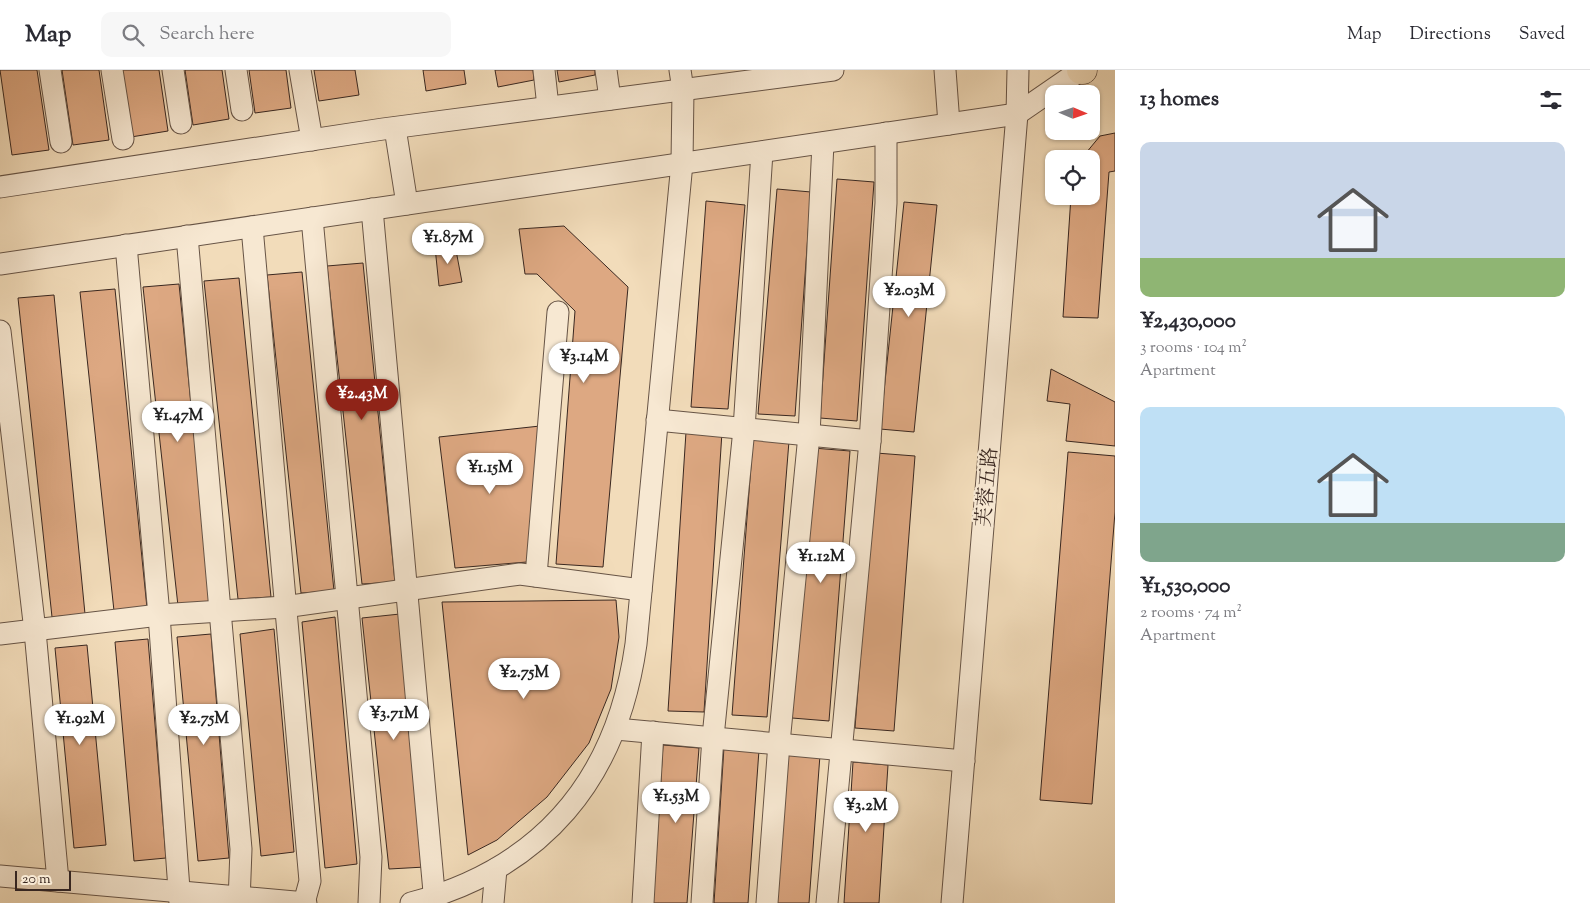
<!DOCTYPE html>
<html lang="en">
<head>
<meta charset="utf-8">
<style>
	:root { --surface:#fff; --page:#f7f7f7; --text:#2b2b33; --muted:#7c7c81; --line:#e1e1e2; --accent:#8f2418 }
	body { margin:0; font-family:"Sorts Mill Goudy","Noto Serif SC",serif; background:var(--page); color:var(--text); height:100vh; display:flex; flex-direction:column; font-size:19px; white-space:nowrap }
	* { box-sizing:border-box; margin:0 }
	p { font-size:16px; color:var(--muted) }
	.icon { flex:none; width:28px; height:28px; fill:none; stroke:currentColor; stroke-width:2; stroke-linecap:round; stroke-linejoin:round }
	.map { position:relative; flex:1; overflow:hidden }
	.details { display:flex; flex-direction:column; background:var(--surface); width:475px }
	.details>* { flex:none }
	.needle { width:32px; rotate:92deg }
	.fabs { position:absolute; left:1045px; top:15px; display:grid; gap:10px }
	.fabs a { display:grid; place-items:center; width:55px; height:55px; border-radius:10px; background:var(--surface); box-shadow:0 1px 4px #0004; font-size:25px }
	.scale { position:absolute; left:15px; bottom:12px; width:56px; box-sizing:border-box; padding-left:5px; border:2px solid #392720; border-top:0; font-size:14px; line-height:18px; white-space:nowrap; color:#392720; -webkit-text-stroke:4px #f7e8d2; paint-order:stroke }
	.price { position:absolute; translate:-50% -42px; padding:0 11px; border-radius:18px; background:#fff; color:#222; font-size:16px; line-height:32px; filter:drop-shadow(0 1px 2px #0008) }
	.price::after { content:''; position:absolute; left:50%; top:30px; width:15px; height:11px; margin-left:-8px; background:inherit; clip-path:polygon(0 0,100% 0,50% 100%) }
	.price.selected { background:var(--accent); color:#fff }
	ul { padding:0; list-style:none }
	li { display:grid; align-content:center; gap:10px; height:265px; padding:0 25px }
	li span { display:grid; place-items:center; height:155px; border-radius:10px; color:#555 }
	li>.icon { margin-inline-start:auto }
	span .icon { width:90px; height:90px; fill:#fffc; stroke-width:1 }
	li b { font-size:21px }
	h2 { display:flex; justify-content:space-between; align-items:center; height:60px; padding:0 25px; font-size:21px }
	header { display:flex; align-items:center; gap:30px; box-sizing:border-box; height:70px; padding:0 25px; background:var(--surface); border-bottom:1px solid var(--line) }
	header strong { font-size:24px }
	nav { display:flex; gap:28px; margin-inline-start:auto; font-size:18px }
	.search { width:350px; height:45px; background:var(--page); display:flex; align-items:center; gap:12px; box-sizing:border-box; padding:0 18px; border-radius:10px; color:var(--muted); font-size:19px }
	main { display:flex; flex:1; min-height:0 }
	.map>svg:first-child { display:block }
	.building { fill:#dda882; stroke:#392720 }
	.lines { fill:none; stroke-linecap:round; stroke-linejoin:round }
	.minor-casing { stroke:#675446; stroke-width:23 }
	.major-casing { stroke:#392720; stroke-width:29 }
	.minor { stroke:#f7e8d2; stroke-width:21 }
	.major { stroke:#f2dcba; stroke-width:28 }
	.labels { text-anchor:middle; stroke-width:4.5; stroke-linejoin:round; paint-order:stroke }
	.street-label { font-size:20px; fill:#392720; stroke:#f7e8d2 }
</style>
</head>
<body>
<header>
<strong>Map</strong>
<div class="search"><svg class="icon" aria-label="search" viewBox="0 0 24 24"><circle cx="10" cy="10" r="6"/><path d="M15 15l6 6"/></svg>Search here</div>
<nav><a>Map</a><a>Directions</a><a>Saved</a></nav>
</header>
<main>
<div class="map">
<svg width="1115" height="833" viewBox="0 0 1115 833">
	<rect width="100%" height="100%" fill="#f2dcba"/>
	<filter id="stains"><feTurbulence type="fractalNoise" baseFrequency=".004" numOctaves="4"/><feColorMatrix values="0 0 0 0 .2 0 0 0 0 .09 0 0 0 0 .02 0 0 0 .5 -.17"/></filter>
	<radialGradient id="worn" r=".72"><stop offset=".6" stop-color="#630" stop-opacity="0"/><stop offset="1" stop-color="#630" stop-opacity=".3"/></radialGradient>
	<g class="building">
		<polygon points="0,0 37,0 49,80 12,85"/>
		<polygon points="62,0 99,0 109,70 73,75"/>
		<polygon points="122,0 159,0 168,61 131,67"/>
		<polygon points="185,0 222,0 229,49 193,55"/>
		<polygon points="249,0 286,0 291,38 255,43"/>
		<polygon points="314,0 355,0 359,25 319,31"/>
		<polygon points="423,0 464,0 466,14 426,21"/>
		<polygon points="495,0 533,0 534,10 498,17"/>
		<polygon points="557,0 595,0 595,5 559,12"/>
		<polygon points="1115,63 1115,101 1109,102 1098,248 1063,247 1071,126 1091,126 1091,89 1081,89 1100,66"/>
		<polygon points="837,109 874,112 857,351 820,348"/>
		<polygon points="777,119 811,122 795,346 758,344"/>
		<polygon points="706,131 745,135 728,339 691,337"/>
		<polygon points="904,132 937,135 914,362 880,359"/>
		<polygon points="564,156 628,217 603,497 556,494 575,241 537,204 525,204 519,159"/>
		<polygon points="455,175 462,212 439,216 435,177"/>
		<polygon points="363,193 395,512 362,514 327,196"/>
		<polygon points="302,202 334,521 301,523 267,205"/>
		<polygon points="239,208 271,527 238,529 204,211"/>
		<polygon points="179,214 211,533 178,536 143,217"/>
		<polygon points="115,219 147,538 114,541 80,222"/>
		<polygon points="54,225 85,544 52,547 18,228"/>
		<polygon points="1051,299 1115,332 1115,376 1066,371 1070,334 1047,331"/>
		<polygon points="540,356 527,492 455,498 439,367"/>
		<polygon points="686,362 722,362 704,642 668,641"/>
		<polygon points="753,369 789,371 767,647 732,645"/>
		<polygon points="813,378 850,381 829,651 792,648"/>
		<polygon points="1068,382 1115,386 1115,442 1092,734 1040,730"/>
		<polygon points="876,383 915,386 894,661 855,658"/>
		<polygon points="616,530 619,567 611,619 589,673 547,727 497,770 468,785 442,532"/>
		<polygon points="400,544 425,797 389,799 362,548"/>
		<polygon points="335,547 357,794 325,798 302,552"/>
		<polygon points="274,559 294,782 261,786 240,564"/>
		<polygon points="211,564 229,788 198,791 177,567"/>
		<polygon points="148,569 166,788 134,791 115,572"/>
		<polygon points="87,575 106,775 74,778 55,578"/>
		<polygon points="663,675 699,678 687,833 653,833"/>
		<polygon points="724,677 759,680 748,833 714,833"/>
		<polygon points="785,683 820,685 809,833 775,833"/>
		<polygon points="853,692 888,695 879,833 844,833"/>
	</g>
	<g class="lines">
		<defs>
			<g id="minor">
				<polyline points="50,0 61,72"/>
				<polyline points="112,0 123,69"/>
				<polyline points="173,0 181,53"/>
				<polyline points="236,0 242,40"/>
				<polyline points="300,0 312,70"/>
				<polyline points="544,0 548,37"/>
				<polyline points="606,0 610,29"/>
				<polyline points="945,0 949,54"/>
				<polyline points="395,58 407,134"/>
				<polyline points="0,117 383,59 833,0"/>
				<polyline points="372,139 435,833"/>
				<polyline points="312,148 371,787 369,833"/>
				<polyline points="252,157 310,811 304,833"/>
				<polyline points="187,166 241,779 239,833"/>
				<polyline points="126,175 159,545 180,833"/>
				<polyline points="0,194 1017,44 1081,0"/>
				<polyline points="0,261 35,561 58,811"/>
				<polyline points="657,350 870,371"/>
				<polyline points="536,506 558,242"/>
				<polyline points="0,564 159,545 284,537 520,504 641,520"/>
				<polyline points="616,659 964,691"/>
				<polyline points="0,806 306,833"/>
				<path d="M411,833C543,798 617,709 636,574L682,93L683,20L680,0"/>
				<polyline points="493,833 496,799"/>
				<polyline points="643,833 653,662"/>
				<polyline points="702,833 713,667 744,359 762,82"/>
				<polyline points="767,833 779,673 809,365 823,73"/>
				<polyline points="827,833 870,371 886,133 886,63"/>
				<polyline points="952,833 1017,44 1018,0"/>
			</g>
			<polyline id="major" points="1081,0 1083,0"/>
		</defs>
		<use href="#minor" class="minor-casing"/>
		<use href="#major" class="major-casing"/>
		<use href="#minor" class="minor"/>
		<use href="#major" class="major"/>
	</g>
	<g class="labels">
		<g class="street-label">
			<text transform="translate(986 417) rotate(-85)" y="7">芙蓉五路</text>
		</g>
	</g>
	<rect width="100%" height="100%" filter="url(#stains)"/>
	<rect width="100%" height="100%" fill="url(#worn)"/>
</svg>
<div class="fabs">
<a><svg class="needle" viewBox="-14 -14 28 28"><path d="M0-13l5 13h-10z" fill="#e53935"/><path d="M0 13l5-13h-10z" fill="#7c7c81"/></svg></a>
<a><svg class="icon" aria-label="locate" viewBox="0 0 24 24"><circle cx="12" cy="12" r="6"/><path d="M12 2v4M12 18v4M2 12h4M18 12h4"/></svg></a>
</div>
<div class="scale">20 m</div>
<b class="price" style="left:448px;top:195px">¥1.87M</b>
<b class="price" style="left:909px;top:248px">¥2.03M</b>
<b class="price" style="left:584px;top:314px">¥3.14M</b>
<b class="price selected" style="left:362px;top:351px">¥2.43M</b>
<b class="price" style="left:178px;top:373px">¥1.47M</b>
<b class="price" style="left:490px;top:425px">¥1.15M</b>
<b class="price" style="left:821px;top:514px">¥1.12M</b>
<b class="price" style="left:524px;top:630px">¥2.75M</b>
<b class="price" style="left:394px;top:671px">¥3.71M</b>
<b class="price" style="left:80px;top:676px">¥1.92M</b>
<b class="price" style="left:204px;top:676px">¥2.75M</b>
<b class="price" style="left:676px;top:754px">¥1.53M</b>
<b class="price" style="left:866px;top:763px">¥3.2M</b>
</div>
<section class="details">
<h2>13 homes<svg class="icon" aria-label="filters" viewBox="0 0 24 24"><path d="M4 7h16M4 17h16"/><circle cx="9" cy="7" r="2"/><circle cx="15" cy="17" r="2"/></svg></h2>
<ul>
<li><span style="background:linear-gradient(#c9d6e8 75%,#8fb573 0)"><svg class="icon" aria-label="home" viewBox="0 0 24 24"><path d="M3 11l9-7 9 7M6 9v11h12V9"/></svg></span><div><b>¥2,430,000</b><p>3 rooms · 104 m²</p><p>Apartment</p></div></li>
<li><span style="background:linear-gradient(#bfe0f5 75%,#7fa58c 0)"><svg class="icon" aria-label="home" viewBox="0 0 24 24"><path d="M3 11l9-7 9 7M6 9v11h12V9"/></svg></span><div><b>¥1,530,000</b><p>2 rooms · 74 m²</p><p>Apartment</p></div></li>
</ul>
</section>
</main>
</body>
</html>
